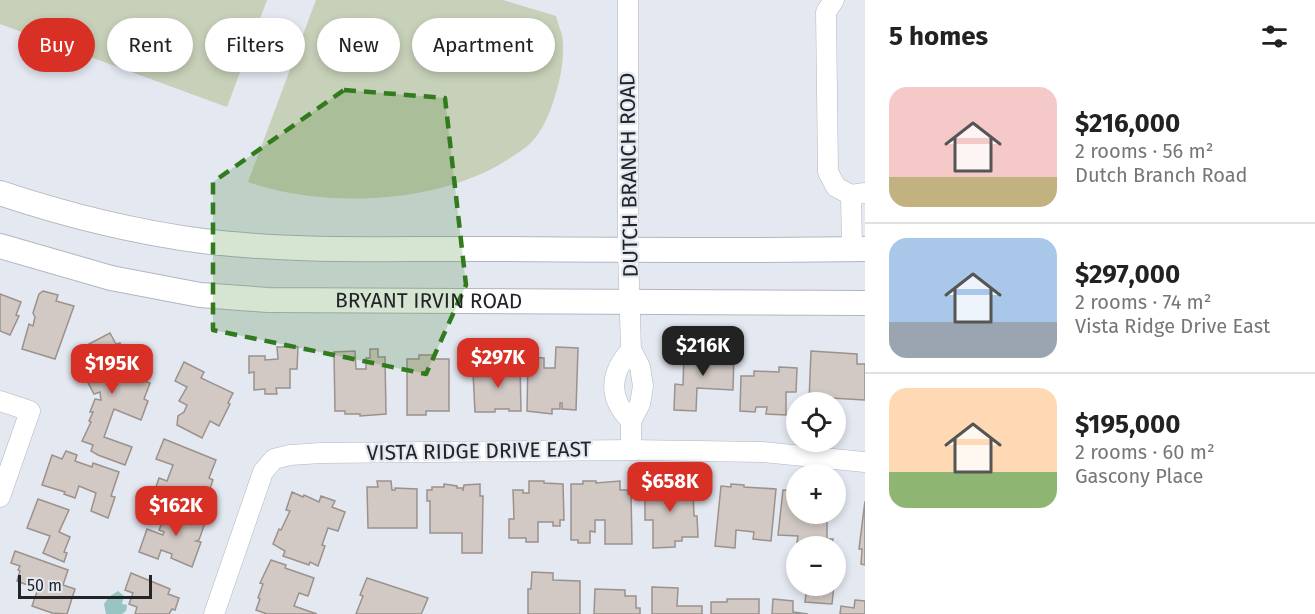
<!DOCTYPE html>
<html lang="en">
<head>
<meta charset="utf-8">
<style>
	:root { --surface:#fff; --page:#f2f2f2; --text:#222; --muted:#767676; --line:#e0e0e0; --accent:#d93025 }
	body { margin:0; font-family:"Fira Sans",sans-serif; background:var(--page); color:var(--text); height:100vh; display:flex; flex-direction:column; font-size:22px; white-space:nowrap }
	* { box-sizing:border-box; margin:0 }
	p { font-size:20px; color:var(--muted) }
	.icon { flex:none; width:33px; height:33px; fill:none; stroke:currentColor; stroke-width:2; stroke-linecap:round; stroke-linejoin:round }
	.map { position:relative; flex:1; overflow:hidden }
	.sheet { display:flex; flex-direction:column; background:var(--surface); width:450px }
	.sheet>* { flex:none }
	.banner { position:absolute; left:18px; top:18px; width:570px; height:54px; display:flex; gap:12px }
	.buttons { position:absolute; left:786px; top:392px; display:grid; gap:12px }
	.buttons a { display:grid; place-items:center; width:60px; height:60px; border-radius:50%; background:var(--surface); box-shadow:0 3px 9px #0003; font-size:30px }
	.scale { position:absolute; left:18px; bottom:15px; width:134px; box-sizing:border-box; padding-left:6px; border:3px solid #222427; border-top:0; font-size:16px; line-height:21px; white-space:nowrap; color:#222427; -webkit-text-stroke:4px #e3e8f1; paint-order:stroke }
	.price { position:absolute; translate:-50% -51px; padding:0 14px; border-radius:12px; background:var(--accent); color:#fff; font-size:20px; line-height:39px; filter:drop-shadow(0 2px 3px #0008) }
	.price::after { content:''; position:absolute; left:50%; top:36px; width:18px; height:14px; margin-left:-9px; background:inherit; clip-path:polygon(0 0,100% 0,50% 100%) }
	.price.on { background:#222; color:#fff }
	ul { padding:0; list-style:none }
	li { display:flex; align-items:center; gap:18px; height:150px; padding:0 24px }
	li+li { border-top:2px solid var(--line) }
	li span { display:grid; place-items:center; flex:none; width:168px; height:120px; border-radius:18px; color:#555 }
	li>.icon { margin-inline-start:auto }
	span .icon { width:72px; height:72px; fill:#fffc; stroke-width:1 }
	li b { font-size:26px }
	h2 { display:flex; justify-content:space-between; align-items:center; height:72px; padding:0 24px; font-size:26px }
	.pill { padding:0 21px; border-radius:27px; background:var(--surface); box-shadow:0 3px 9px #0003; font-size:21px; line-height:54px }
	.pill.on { background:var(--accent); color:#fff }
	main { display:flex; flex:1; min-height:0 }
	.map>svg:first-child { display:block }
	.green { fill:#c7d0b8 }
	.water { fill:#99c4c4 }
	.building { fill:#d2c8c4; stroke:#9b918d; stroke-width:1.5 }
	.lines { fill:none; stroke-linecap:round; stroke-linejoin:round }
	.minor-casing { stroke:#b2b6bf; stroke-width:21 }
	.major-casing { stroke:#b2b6bf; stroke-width:26 }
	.minor { stroke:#fff; stroke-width:20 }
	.major { stroke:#fff; stroke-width:24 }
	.marked { fill:#327a1e; fill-opacity:0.2; stroke:#327a1e; stroke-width:4.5; stroke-dasharray:12 8; stroke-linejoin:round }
	.labels { text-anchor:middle; stroke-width:4.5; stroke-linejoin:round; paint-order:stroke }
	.street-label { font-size:21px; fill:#222427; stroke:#e3e8f1 }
</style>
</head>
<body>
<main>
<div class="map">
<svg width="865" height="614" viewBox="0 0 865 614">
	<rect width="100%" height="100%" fill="#e3e8f1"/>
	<g class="green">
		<polygon points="0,0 267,0 227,107 0,24"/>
		<path d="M316,0H503L556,16C558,25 563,34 563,43C564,61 560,80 555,96C551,109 546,123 538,134C531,145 518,153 507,160C439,204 323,209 248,182Z"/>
	</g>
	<polygon class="water" points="118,591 124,596 122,604 127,605 126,611 122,614 106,614 104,604 109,597"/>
	<g class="building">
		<polygon points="43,291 58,295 56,301 74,306 55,359 22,349 29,324 33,326 35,317 33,313 39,294"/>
		<polygon points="0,294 21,302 16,315 19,316 10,335 0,331"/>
		<polygon points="110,333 116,344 120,343 135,378 150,383 144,399 148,401 141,420 114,409 104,437 132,447 125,465 98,455 91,451 93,445 82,441 91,422 89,421 93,412 90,412 95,399 101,400 100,392 94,394 85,377 93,373 88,363 84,365 80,356 85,353 83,347"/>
		<polygon points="277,347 298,347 297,369 290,369 290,388 276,388 277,394 265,394 265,389 254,390 254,372 249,373 249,356 265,356 265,360 278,359"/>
		<polygon points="556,347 578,348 576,410 562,409 562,403 560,403 560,409 552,409 552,414 527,411 528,357 544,358 544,368 555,368"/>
		<polygon points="370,349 378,349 378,357 385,357 386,414 360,416 360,414 345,414 345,411 335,411 334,352 355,351 356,369 366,369 366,358 370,358"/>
		<polygon points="711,350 725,351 724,355 734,355 733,390 697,388 696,411 674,410 675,384 683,385 684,354 711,355"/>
		<polygon points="811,351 857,354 857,364 865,364 865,400 831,398 831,402 809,402"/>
		<polygon points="419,355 434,355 434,359 449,359 449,411 426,411 426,415 407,415 407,359 419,359"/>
		<polygon points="184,362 204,372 201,378 233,393 228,403 230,404 219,426 210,421 202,438 177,425 178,416 184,412 187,405 179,401 187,387 175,381"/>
		<polygon points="490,363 508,363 508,365 520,366 521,411 509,411 509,409 495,409 495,412 475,412 473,372 490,372"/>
		<polygon points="779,367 797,368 796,392 786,392 786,415 766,414 767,407 756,407 755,412 740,411 741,376 754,376 754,371 779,372"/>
		<polygon points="164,439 216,460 209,478 213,480 210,489 206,487 200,510 154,493 159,478 167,481 173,465 156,459"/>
		<polygon points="66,451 77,455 75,461 92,467 93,463 119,472 111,496 115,497 108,518 91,511 96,493 79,486 75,498 64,494 65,492 42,485 52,455 62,459"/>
		<polygon points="377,481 391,481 392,490 395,490 395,488 417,489 417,528 368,528 367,487 378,487"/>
		<polygon points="529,481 544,481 544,483 563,484 564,520 560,520 560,526 553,526 553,522 538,522 538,542 526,542 526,538 509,538 509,519 514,519 513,490 523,490 523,493 529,493"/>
		<polygon points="583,481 596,481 596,483 620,481 620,490 628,490 628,494 631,493 632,544 605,544 605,520 595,520 595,532 590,531 590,543 578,543 578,540 571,540 571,484 583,484"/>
		<polygon points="663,481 679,481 679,488 691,488 691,491 693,491 694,516 697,516 698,537 682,537 682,541 675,541 675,547 653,548 653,520 645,520 645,485 664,483"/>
		<polygon points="444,484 457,486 457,488 463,488 463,491 464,485 480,484 480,496 483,496 482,553 462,553 462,533 430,533 430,501 427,501 427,490 432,490 432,487 444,487"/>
		<polygon points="731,484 744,485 744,487 776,489 771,541 753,539 754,532 736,530 735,548 715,546 721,486 731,487"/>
		<polygon points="783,490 796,491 796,513 827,513 827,539 833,539 832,546 806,546 806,543 797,542 798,536 778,535"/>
		<polygon points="292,492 303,497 304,495 319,502 321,496 335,501 332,507 345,512 338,531 328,528 322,545 325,546 318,566 310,562 309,565 283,556 285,551 273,544 279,529 281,530 290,511 286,510"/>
		<polygon points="38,499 69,510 59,532 70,537 64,552 67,553 64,562 43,553 50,536 27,528"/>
		<polygon points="865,501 865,565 861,564 862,549 859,549"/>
		<polygon points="169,507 206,520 199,540 196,541 201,542 192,567 171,558 172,554 161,550 158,559 139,552 147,529 163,535 164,532 159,530"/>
		<polygon points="15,551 68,570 63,585 75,589 67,614 52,613 32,606 38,589 17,581 20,571 18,570 20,566 11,563"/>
		<polygon points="271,560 286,565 285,568 314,578 308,596 299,593 294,606 317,614 267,614 256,610 260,599 258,598 263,584 260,583"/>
		<polygon points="532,572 553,573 553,580 580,581 580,614 528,614 528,589 531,589"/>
		<polygon points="131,573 170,589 168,594 179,598 175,610 172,609 169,614 135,614 137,607 129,604 133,593 125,590"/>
		<polygon points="367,578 428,598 423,610 421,614 356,614 363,596 360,595"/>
		<polygon points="807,585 834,585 832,604 805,602"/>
		<polygon points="652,587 678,588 677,606 702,606 702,614 652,614"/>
		<polygon points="595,589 625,590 625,596 636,596 636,608 640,608 640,614 594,614"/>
		<polygon points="727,599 759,599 759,614 711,614 711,602 727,602"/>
		<polygon points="773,599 793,601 793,612 808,614 772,614"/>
		<polygon points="855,600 865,601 865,614 840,614 841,606 854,608"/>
	</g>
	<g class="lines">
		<defs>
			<g id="minor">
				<polyline points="628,0 628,250 631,350 640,367 643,386 640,404 631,421 631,450"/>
				<polyline points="834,0 826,12 828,172 836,187 851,195"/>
				<polyline points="852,249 851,195 865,193"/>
				<path d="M631,350C609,374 608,398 631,421"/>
				<polyline points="0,401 30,411 0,497"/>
				<polyline points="214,614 263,472 274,459 290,455 321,453 631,450 762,452 865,462"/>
			</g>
			<g id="major">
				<path d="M0,193C66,215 134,232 203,241C300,253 400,248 498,249C620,250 742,251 865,249"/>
				<path id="s1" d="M0,246L111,278L200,295L268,300L865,303"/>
			</g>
		</defs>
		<use href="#minor" class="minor-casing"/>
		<use href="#major" class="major-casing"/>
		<use href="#minor" class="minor"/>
		<use href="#major" class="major"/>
	</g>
	<path class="marked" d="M344,90L445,98L466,285L426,374L213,330V182Z"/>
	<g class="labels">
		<g class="street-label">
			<text transform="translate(629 175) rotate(-91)" y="7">DUTCH BRANCH ROAD</text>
			<text dy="7" stroke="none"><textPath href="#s1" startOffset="435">BRYANT IRVIN ROAD</textPath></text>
			<text transform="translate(479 451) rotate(-1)" y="7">VISTA RIDGE DRIVE EAST</text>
		</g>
	</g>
</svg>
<div class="buttons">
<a><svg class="icon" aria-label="locate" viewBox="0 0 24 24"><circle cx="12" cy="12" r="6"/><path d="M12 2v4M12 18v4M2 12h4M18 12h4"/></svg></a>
<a>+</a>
<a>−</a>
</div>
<div class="scale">50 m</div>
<b class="price on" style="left:703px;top:377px">$216K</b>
<b class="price" style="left:498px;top:389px">$297K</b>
<b class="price" style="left:112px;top:395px">$195K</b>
<b class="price" style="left:670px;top:513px">$658K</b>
<b class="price" style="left:176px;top:537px">$162K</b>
<div class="banner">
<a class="pill on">Buy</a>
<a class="pill">Rent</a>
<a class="pill">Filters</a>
<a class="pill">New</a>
<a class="pill">Apartment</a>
</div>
</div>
<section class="sheet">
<h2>5 homes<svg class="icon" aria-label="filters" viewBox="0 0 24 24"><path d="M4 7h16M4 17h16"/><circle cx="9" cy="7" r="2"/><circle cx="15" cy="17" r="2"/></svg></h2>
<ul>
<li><span style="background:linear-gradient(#f6c9c9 75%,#c2b280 0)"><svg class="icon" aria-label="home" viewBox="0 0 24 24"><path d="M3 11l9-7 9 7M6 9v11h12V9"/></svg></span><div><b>$216,000</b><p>2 rooms · 56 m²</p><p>Dutch Branch Road</p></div></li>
<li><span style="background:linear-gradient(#a9c7e8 70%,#9aa5b1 0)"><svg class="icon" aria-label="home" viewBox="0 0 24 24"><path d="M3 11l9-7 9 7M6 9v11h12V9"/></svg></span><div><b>$297,000</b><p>2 rooms · 74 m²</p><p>Vista Ridge Drive East</p></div></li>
<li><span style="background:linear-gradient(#ffd9b3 70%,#8fb573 0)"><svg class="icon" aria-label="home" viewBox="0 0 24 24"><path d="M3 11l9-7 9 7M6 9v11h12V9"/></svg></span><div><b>$195,000</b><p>2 rooms · 60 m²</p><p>Gascony Place</p></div></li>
</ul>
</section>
</main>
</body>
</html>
